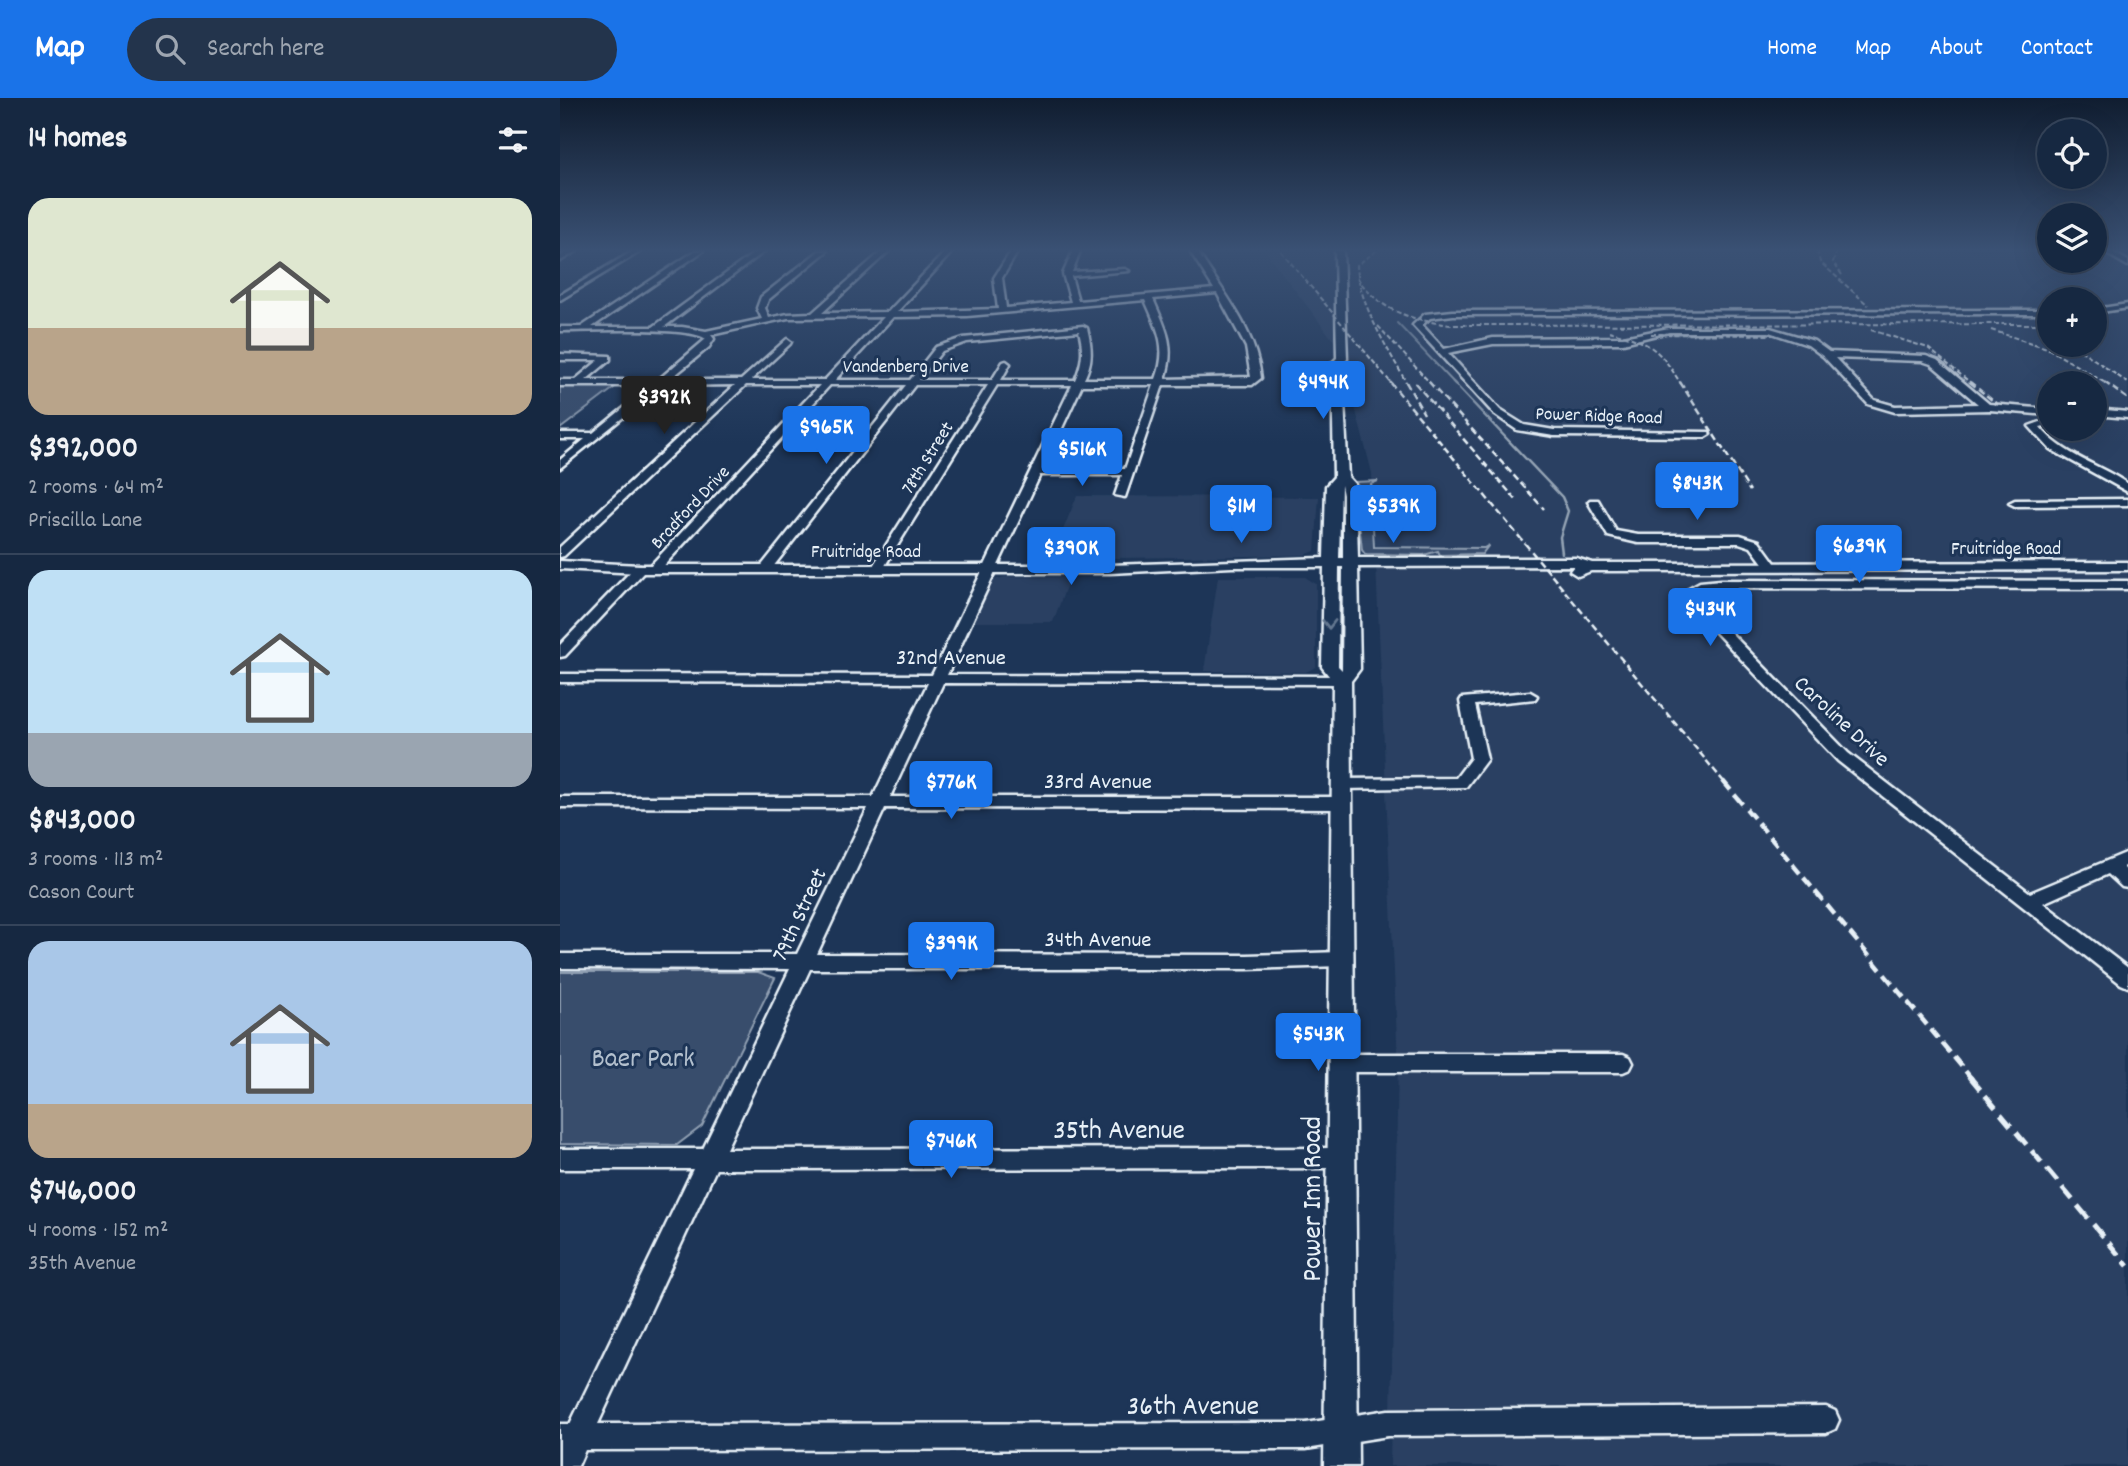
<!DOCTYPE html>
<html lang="en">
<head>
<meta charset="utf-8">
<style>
	:root { --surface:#162841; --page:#23344c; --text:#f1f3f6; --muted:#9ea6b1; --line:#35445a; --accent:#1a73e8 }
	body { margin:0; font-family:Dekko,sans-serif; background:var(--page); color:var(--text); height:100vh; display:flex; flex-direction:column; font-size:26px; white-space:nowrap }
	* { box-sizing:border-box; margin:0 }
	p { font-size:23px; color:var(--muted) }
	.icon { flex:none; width:38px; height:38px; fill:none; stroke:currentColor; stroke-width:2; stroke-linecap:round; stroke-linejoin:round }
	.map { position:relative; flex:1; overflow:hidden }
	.details { display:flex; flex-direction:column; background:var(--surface); width:560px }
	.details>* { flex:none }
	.fabs { position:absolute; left:1477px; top:21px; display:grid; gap:14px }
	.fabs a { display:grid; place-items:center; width:70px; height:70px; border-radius:50%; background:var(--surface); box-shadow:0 7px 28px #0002,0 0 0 2px var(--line); font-size:35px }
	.price { position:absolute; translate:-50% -60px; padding:0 16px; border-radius:7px; background:var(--accent); color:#fff; font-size:23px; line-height:46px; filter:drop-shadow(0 2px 4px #0008) }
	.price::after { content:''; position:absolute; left:50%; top:42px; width:21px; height:16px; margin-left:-10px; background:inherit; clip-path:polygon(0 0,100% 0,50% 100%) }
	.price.on { background:#222; color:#fff }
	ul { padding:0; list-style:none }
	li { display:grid; align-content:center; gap:14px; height:371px; padding:0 28px }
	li+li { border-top:2px solid var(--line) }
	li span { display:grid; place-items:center; height:217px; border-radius:21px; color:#555 }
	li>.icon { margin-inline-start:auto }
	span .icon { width:126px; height:126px; fill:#fffc; stroke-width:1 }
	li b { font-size:30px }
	h2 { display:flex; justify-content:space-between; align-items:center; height:84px; padding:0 28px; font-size:30px }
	header { display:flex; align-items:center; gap:42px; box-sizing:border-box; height:98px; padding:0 35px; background:var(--accent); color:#fff }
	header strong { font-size:33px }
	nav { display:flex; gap:38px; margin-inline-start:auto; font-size:24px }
	.search { width:490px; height:63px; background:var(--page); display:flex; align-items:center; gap:18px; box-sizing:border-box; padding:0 24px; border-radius:38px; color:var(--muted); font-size:26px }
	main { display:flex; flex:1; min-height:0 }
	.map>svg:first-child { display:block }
	.built { fill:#2a4162; fill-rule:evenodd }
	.green { fill:#374d6c; stroke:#909fb2; stroke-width:2 }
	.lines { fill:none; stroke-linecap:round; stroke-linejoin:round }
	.stream-far1 { stroke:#95a4b5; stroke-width:2 }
	.stream { stroke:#95a4b5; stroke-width:2.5 }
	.minor-casing { stroke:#e8f1f8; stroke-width:5 }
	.major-casing { stroke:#e8f1f8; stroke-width:5 }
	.minor { fill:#1d3557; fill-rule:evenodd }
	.major { fill:#1d3557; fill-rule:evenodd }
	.rail-far3 { stroke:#e8f1f8; stroke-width:2; stroke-dasharray:5 2.5; stroke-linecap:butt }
	.rail-far2 { stroke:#e8f1f8; stroke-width:2.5; stroke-dasharray:7 3.5; stroke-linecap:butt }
	.rail-far1 { stroke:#e8f1f8; stroke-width:4.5; stroke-dasharray:12 6; stroke-linecap:butt }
	.rail { stroke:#e8f1f8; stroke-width:5; stroke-dasharray:16 8; stroke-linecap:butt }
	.oneway { stroke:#64778f }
	.labels { text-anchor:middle; stroke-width:6; stroke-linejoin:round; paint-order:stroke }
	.far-street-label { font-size:19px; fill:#e8f1f8; stroke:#1d3557 }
	.street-label { font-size:23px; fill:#e8f1f8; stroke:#1d3557 }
	.near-park-label { font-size:28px; fill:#b3c0ce; stroke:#1d3557 }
	.near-street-label { font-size:28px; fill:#e8f1f8; stroke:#1d3557 }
</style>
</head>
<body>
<header>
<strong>Map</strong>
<div class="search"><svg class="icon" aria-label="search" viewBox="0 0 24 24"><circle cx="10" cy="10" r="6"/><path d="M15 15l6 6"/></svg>Search here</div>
<nav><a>Home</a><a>Map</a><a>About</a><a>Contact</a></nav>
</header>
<main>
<section class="details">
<h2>14 homes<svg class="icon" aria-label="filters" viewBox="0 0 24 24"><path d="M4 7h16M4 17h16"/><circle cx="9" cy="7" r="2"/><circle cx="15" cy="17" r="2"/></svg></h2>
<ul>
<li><span style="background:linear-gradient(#dfe7d0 60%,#b9a48a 0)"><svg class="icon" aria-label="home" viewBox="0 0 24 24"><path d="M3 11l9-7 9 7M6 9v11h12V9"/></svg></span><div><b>$392,000</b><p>2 rooms · 64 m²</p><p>Priscilla Lane</p></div></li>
<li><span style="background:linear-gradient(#bfe0f5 75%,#9aa5b1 0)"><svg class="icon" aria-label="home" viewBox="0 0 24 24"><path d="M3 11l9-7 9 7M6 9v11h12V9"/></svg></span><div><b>$843,000</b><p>3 rooms · 113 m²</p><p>Cason Court</p></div></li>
<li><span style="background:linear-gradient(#a9c7e8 75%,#b9a48a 0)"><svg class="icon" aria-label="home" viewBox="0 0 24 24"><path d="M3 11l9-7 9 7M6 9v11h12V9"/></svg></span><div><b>$746,000</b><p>4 rooms · 152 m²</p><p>35th Avenue</p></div></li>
</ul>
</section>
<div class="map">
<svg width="1568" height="1368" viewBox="0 0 1568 1368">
	<rect width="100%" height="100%" fill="#1d3557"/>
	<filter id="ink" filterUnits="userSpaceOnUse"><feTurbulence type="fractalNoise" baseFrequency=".0143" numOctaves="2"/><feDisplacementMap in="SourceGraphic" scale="14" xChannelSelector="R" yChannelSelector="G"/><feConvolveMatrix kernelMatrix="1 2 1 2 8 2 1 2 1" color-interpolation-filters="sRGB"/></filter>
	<g filter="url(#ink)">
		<g class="built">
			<path d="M705,153H1489V163H1535V153H1568V1368H830L838,965L812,375L780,251ZM1489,201H1535V247H1489ZM1489,285H1535V331H1489Z"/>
			<polygon points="517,398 759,399 755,453 745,457 491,461"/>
			<polygon points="510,478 493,524 414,524 431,483 444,479"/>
			<polygon points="658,479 745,479 756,486 756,569 746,574 644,573"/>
		</g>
		<g class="green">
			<polygon points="0,287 58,287 0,331"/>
			<polygon points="818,383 811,386 814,449 924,450 929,447 922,456 880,457 878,453 864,457 805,456 802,452 795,384"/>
			<polygon points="0,874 198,874 215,880 142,1028 117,1047 0,1046"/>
		</g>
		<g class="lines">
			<polyline class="stream-far1" points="837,225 895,286"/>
			<polyline class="stream" points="893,284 1002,399 1008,413 1000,439 1002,455"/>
			<defs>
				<g id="minor">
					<polygon points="9,153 17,153 0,163 0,158"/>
					<polygon points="73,153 81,153 0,202 0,197"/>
					<path d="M135,153H143L32,229H93L197,153H205L104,229H122L146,233L202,221L197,210L201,199L259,153H267L208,202L205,210L209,220L228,216L252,215L322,153H329L262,215L328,214L386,153H393L337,214L438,211L434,180L451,153H458L442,180L446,210L511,204L503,176L513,153H520L512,174L565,171L569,173L511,178L518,203L654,191L630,153H637C662,193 696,232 701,280L692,287H603L565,399L555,397L562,377H480L387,577L782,578L789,582L782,586L383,585L330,699H782L790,705L782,711L325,710L257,856L687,857L781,854L788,856L790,861L788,866L781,868L687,871H250L166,1051L781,1050L789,1053L792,1060L789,1067L781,1070L156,1071L38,1326L746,1325L828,1312L1266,1309L1275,1313L1279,1322L1275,1331L1266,1335L828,1338L746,1351L25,1352L18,1368H0V1326H10L133,1071H0V1051H143L230,871L0,870V856H237L308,710L0,709V699H313L368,585L0,584V576L372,577L512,287H437L321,474H313L311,471L428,287H355L209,474H201L199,471L346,287H270L98,474H90V468L260,287H186L4,458L0,459V449L175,287L102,288L0,370V362L25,341H0V335H33L91,288H0V282H15L39,262H0V256L50,258V262L26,282H98L146,241C131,228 26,233 0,233V229H21ZM657,195L686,249L691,279L605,281C616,248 606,231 593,201ZM585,202C598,232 608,249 596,281H524C533,263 532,250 527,230L523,228L403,240L376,249L350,282H275L333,219L407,218ZM324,219L265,282H191L230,246L231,244L227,241L181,282H109L149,249L154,241L151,237L228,220ZM519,233C524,251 523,264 515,282H441L450,266L446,263L443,264L432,282H359L382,253L407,244ZM522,287H594L565,371H483Z"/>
					<polygon points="1542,153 1551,153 1568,163 1568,168"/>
					<polygon points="1568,206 1568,210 1535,215 1535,211"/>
					<path d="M1489,212V216L893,217L870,220L862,227L884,251L933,240L1063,239L1109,230H1210L1254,243L1269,254L1366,258L1377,262L1429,306L1489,311V317L1430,312L1335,314L1308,306L1264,259L1248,247L1209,234H1109L1063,245L933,246L888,255L940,312L964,327L994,332L1149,334L1150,336L1145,339L994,338L957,332L934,316L853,227L865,216L893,213ZM1275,260L1362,263L1371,266L1418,306L1335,308L1314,302Z"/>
					<polygon points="1535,311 1568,314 1568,320 1535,317"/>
					<path d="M1489,321V327L1480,329C1503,358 1539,366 1568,386V394L1490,351L1469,328Z"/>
					<polygon points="1568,401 1568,407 1455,408 1449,405 1455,402"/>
					<polygon points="1030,402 1038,402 1056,433 1078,437 1180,437 1199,443 1218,469 1216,472 1208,472 1191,449 1179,445 1078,445 1048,438 1028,404"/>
					<polygon points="80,467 84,468 84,474 5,558 0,559 0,547 76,468"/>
					<polygon points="1161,482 1568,483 1568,491 1161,490 1147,491 1139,495 1138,501 1288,655 1470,795 1568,754 1568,767 1563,769 1568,774 1568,790 1562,789 1548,776 1483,805 1568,870 1568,889 1561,886 1278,663 1125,502 1129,490 1140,484"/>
					<polygon points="970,594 977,598 975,601 915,607 927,661 906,689 782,691 774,686 782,681 896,680 911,660 900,603 902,600"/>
					<polygon points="781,956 1063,956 1070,959 1073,965 1070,971 1063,974 781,974 774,971 771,965 774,959"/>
				</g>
				<path id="major" d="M775,153H783L787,261L782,266L788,379L796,388L798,460H1016L1032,465L1568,464V472L1031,473L1018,478L1010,473L1014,468L798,469L800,571L791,583L798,1368H764L773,583L762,569L764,469H672L550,475H80L0,471V463L80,467H550L764,460L766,388L774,379L772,265L777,260ZM781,387L783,397V460H779ZM779,469H783L782,572L778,568Z"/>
			</defs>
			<use href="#minor" class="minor-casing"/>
			<use href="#major" class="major-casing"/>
			<use href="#minor" class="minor"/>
			<use href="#major" class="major"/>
			<g class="rail-far3">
				<polyline points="721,153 832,286"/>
				<path d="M816,153L797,167C799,208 828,250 847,286"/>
				<polyline points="1257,153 1260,164 1308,207"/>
				<polyline points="1277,153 1273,164 1282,177"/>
				<path d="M797,179C820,214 852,222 891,227L1489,226"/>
				<polyline points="818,228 871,286"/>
				<polyline points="1311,232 1368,250 1412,286"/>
				<polyline points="1431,232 1487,250 1547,286"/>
				<path d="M1049,233C1091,245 1098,249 1121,286"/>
				<polyline points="1091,236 1217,237"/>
				<polyline points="1506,247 1525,255 1568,285"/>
			</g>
			<g class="rail-far2">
				<polyline points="830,284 1165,685"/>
				<polyline points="846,284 864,316"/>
				<polyline points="869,284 984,411"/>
				<polyline points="1120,284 1190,393"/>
				<polyline points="1410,284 1438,307"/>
				<polyline points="1544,284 1568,301"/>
				<polyline points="855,285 958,404"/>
			</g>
			<polyline class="rail-far1" points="1163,683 1412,981"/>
			<polyline class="rail" points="1410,979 1568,1168"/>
		</g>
		<defs><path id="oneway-chevron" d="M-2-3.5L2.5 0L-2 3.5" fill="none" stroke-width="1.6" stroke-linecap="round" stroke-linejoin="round" transform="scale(1.75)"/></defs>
		<use class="oneway" href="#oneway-chevron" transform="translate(769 526) rotate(90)"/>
	</g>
	<linearGradient id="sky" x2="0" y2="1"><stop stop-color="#101d30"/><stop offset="0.44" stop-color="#3a5174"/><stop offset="1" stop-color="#3a5174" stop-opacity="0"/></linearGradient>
	<rect width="1568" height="345" fill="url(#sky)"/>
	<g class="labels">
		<g class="far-street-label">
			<text x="346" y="274">Vandenberg Drive</text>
			<text transform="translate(1039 316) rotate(2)" y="7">Power Ridge Road</text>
			<text transform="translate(366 359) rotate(-58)" y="7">78th Street</text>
			<text transform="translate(129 408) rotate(-47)" y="7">Bradford Drive</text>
			<text x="1446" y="456">Fruitridge Road</text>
			<text x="306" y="459">Fruitridge Road</text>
		</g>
		<g class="street-label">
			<text x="391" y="566">32nd Avenue</text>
			<text transform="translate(1283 622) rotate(43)" y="8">Caroline Drive</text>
			<text x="538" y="690">33rd Avenue</text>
			<text transform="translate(238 816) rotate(-65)" y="8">79th Street</text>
			<text x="538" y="848">34th Avenue</text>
		</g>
		<g class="near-park-label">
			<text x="83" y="968">Baer Park</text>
		</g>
		<g class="near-street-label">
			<text x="559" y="1040">35th Avenue</text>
			<text transform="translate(750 1101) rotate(-90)" y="10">Power Inn Road</text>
			<text x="633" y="1316">36th Avenue</text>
		</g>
	</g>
</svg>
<div class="fabs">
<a><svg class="icon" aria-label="locate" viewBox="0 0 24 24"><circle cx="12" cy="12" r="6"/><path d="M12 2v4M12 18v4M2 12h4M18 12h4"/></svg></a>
<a><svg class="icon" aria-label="layers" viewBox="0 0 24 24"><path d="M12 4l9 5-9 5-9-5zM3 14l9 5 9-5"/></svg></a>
<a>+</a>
<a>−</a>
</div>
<b class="price" style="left:763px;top:323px">$494K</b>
<b class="price on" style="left:104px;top:338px">$392K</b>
<b class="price" style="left:266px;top:368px">$965K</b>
<b class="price" style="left:522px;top:390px">$516K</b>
<b class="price" style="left:1137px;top:424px">$843K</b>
<b class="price" style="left:681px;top:447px">$1M</b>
<b class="price" style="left:833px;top:447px">$539K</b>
<b class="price" style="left:1299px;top:487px">$639K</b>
<b class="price" style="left:511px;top:489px">$390K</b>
<b class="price" style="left:1150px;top:550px">$434K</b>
<b class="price" style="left:391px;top:723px">$776K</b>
<b class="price" style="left:391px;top:884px">$399K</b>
<b class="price" style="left:758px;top:975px">$543K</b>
<b class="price" style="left:391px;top:1082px">$746K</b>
</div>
</main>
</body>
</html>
